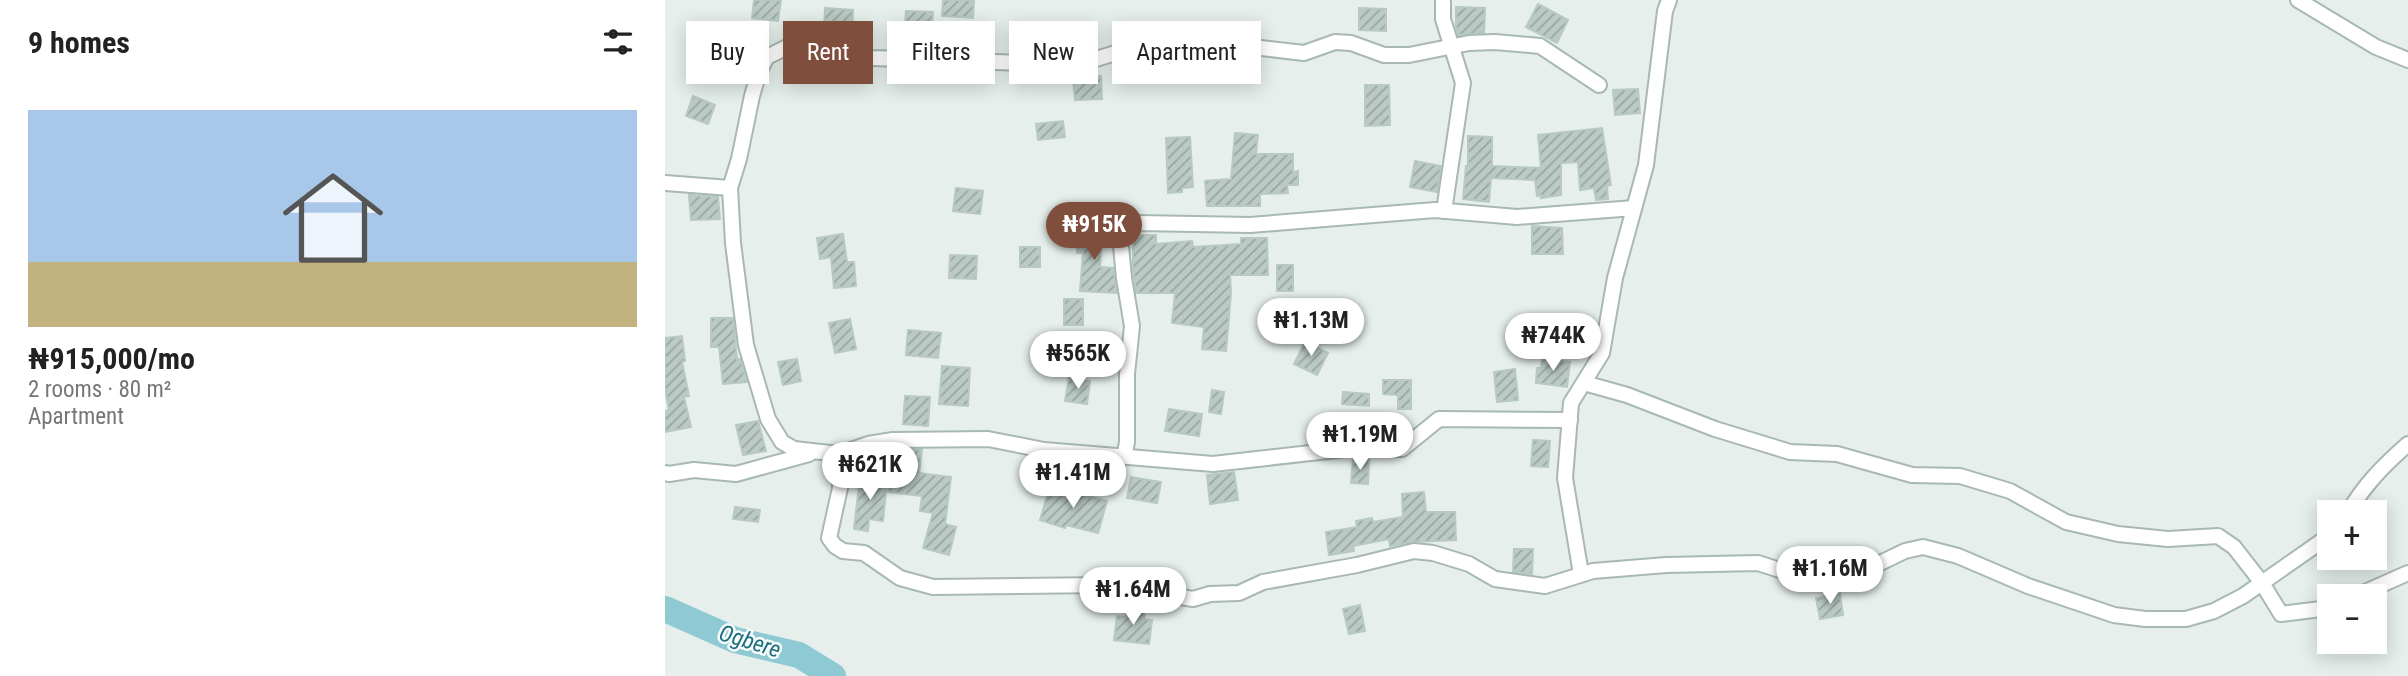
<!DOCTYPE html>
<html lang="en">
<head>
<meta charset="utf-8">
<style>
	:root { --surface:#fff; --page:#f2f2f2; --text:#222; --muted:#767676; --line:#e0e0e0; --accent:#804e3d }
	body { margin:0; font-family:"Roboto Condensed",sans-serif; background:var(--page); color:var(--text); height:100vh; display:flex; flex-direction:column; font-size:26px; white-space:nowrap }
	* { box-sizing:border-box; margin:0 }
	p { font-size:23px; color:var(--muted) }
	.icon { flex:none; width:38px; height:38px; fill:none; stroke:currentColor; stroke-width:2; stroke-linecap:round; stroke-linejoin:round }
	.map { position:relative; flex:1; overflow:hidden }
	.panel { display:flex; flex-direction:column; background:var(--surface); width:665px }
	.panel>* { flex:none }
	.top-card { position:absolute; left:21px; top:21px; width:665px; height:63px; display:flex; gap:14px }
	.controls { position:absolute; left:1652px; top:500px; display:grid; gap:14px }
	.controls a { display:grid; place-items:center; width:70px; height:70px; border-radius:0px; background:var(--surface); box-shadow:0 4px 18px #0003; font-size:35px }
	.price { position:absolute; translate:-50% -60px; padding:0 16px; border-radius:24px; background:#fff; color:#222; font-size:23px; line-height:46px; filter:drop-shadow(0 2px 4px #0008) }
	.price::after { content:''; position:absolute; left:50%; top:42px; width:21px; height:16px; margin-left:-10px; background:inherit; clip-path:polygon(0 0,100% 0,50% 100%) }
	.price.selected { background:var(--accent); color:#fff }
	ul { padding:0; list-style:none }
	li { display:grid; align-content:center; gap:14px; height:371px; padding:0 28px }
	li+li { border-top:2px solid var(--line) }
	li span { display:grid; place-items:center; height:217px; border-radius:0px; color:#555 }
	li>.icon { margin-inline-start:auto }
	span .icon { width:126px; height:126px; fill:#fffc; stroke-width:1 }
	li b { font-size:30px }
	h2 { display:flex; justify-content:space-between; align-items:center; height:84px; padding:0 28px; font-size:30px }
	.pill { padding:0 24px; border-radius:0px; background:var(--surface); box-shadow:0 4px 18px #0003; font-size:24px; line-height:63px }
	.pill.selected { background:var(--accent); color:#fff }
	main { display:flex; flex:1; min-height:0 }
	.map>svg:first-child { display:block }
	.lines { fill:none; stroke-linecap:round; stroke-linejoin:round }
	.river { stroke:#8ec9d4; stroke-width:26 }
	.building { fill:url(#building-hatch); stroke:#b8c9c2; stroke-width:2 }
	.minor-casing { stroke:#a8b8b2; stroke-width:18 }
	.minor { stroke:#fff; stroke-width:14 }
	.labels { text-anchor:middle; stroke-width:5; stroke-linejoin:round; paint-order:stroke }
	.water-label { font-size:23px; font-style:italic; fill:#1c6f80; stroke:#f7fbf9 }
</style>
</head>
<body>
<main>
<section class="panel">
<h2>9 homes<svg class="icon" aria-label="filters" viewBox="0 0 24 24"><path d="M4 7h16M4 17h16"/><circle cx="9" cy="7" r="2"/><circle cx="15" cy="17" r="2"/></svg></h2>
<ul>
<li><span style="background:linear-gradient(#a9c7e8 70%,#c2b280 0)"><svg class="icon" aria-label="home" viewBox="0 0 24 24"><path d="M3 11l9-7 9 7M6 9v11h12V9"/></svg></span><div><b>₦915,000/mo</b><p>2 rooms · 80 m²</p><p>Apartment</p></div></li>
</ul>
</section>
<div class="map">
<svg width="1743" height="676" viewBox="0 0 1743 676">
	<defs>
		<pattern id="building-hatch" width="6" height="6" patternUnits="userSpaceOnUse" patternTransform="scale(1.75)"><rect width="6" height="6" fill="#bbcac4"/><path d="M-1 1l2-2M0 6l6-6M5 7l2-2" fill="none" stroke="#98a6a0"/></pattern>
	</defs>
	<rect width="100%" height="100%" fill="#e6efeb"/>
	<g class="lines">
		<polyline class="river" points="0,609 70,640 134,655 168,676"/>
	</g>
	<g class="building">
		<polygon points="89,0 116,0 113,21 87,18"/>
		<polygon points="278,0 309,0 308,18 277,16"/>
		<polygon points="873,4 903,20 892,43 861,27"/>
		<polygon points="791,7 820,8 819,33 793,35 791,27"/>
		<polygon points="160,8 188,10 187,33 159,31"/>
		<polygon points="694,8 721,9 721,31 694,30"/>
		<polygon points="241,11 268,12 266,42 239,40"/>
		<polygon points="49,22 71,32 63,51 41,40"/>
		<polygon points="436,76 437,99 410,100 408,78"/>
		<polygon points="700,85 724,85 725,125 700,126"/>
		<polygon points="973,89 975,113 950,115 948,90"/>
		<polygon points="28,96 50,105 43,124 21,116"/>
		<polygon points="398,121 400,137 373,140 371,124"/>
		<polygon points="937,128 946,185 942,186 943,199 931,200 929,188 915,190 913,162 896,163 896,195 876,198 876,195 872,196 870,180 826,178 824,202 798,199 801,166 803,166 803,136 827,137 827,166 876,168 873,135"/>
		<polygon points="570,133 593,135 591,154 628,154 628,172 633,171 633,185 622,185 623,193 595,194 595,206 542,206 540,181 566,179"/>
		<polygon points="525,137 528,187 517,188 517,192 503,193 501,138"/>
		<polygon points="750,161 776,166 772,192 745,187"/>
		<polygon points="291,188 318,191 315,214 288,211"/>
		<polygon points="24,195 53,197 55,219 26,220"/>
		<polygon points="413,225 437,225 435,267 448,268 452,293 415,291 418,253 412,253"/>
		<polygon points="867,226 897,228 898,254 867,254"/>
		<polygon points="178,234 182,262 189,262 191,286 169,288 166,257 155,259 152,238"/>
		<polygon points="473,235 491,235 491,244 527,241 528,247 576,244 576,238 602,238 603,275 565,275 566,293 561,351 537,349 539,327 507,323 510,293 471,293 468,269 468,238"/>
		<rect x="355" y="247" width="20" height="20"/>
		<polygon points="285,255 312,256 311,279 284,278"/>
		<rect x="612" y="265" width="16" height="26"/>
		<rect x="399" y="299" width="19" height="26"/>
		<polygon points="46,318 68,318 72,359 75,359 82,382 58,384 54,347 46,347"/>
		<polygon points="185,319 191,349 170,353 164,323"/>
		<polygon points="903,327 928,328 927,351 902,350"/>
		<polygon points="243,330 276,333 273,358 241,355"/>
		<polygon points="17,336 20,361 17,362 24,396 19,397 26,427 0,432 0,411 4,410 0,389 0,338"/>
		<polygon points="640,342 663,353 652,375 629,364"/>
		<polygon points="132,359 136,381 118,385 113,362"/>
		<polygon points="877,359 905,362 902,387 871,383 872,368 876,368"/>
		<polygon points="277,366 305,368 303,406 274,404"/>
		<polygon points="850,369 853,400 832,402 829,372"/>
		<polygon points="404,378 425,381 422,404 400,401"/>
		<polygon points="718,380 746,380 746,409 733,409 733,395 718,394"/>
		<polygon points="547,390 559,392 556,414 544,412"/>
		<polygon points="678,392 704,394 704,406 677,404"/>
		<polygon points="240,396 265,397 263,426 238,424"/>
		<polygon points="504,409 537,414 534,436 500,431"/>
		<polygon points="93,421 101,451 78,455 71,425"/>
		<polygon points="868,440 885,441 883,467 866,466"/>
		<polygon points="257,449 254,473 286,477 280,524 291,527 284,555 258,548 268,513 255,511 257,496 223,492 228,450"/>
		<polygon points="688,459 704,460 703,484 686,483"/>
		<polygon points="569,472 573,500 545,504 542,475"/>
		<polygon points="195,477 222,481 218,521 204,519 203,531 189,529"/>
		<polygon points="466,477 496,482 492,503 462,498"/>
		<polygon points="385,486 442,501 433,533 401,525 400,528 375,520"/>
		<polygon points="759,492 761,512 790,512 791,540 747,542 725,546 724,539 688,546 689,551 664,555 661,532 692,527 691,521 707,518 708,522 738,517 737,494"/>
		<polygon points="70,507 95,510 93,522 68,519"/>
		<polygon points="849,549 868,549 867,574 848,572"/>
		<polygon points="1175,594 1178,615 1155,619 1151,598"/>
		<polygon points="695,605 700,631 684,634 678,609"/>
		<polygon points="462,608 480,610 479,619 487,620 484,644 449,640 452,616 461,617"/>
	</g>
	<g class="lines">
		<defs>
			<g id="minor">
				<polyline points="778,0 778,19 798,83 779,211"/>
				<polyline points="1633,0 1711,47 1743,60"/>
				<polyline points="0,183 65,188"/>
				<polyline points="919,383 962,395 1050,429 1125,452 1172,454 1247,475 1295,476 1345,491 1401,522 1453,534 1503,539 1553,536 1569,547 1597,583 1616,614 1664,608"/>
				<polyline points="905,420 774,419 737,449 681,449 548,464 379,450 323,439 228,440 203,444 174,454 129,449 117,442 103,419 81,345 68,243 65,188 74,159 87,96 94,72 102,57 120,48 132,45 152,52 207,58 389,64 431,59 467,48 587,47 639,53 670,42 686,43 719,55 744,55 804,43 830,42 875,46 934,85"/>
				<polyline points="174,454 175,488 164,538 170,546 178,551 199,553 235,578 268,587 443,585 528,599 545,594 574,593 598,582 692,565 749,551 768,553 804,564 830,579 880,586 928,571 1001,565 1093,563 1124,573 1158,578 1213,564 1240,551 1258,547 1293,556 1363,586 1449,615 1480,619 1521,619 1549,611 1578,596 1664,536"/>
				<polyline points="459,457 462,442 462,374 467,326 459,278 455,235 473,223 585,225 770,210 852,217 969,208"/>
				<polyline points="0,473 4,474 29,470 71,474 144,454"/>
				<path d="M1683,513C1699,485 1719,465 1743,444"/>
				<polyline points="916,574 900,478 906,403 937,353 950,278 981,165 1000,11 1004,0"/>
				<polyline points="1689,597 1743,573"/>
			</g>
		</defs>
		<use href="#minor" class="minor-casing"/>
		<use href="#minor" class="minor"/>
	</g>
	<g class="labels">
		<g class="water-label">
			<text transform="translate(85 641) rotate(17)" y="8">Ogbere</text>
		</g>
	</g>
</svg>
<div class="controls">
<a>+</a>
<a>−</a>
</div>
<b class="price selected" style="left:429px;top:262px">₦915K</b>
<b class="price" style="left:646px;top:358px">₦1.13M</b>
<b class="price" style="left:888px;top:373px">₦744K</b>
<b class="price" style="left:413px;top:391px">₦565K</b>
<b class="price" style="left:695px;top:472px">₦1.19M</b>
<b class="price" style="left:205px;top:502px">₦621K</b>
<b class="price" style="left:408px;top:510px">₦1.41M</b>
<b class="price" style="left:1165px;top:606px">₦1.16M</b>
<b class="price" style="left:468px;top:627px">₦1.64M</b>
<div class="top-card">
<a class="pill">Buy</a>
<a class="pill selected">Rent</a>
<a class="pill">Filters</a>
<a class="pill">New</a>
<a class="pill">Apartment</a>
</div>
</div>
</main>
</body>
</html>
